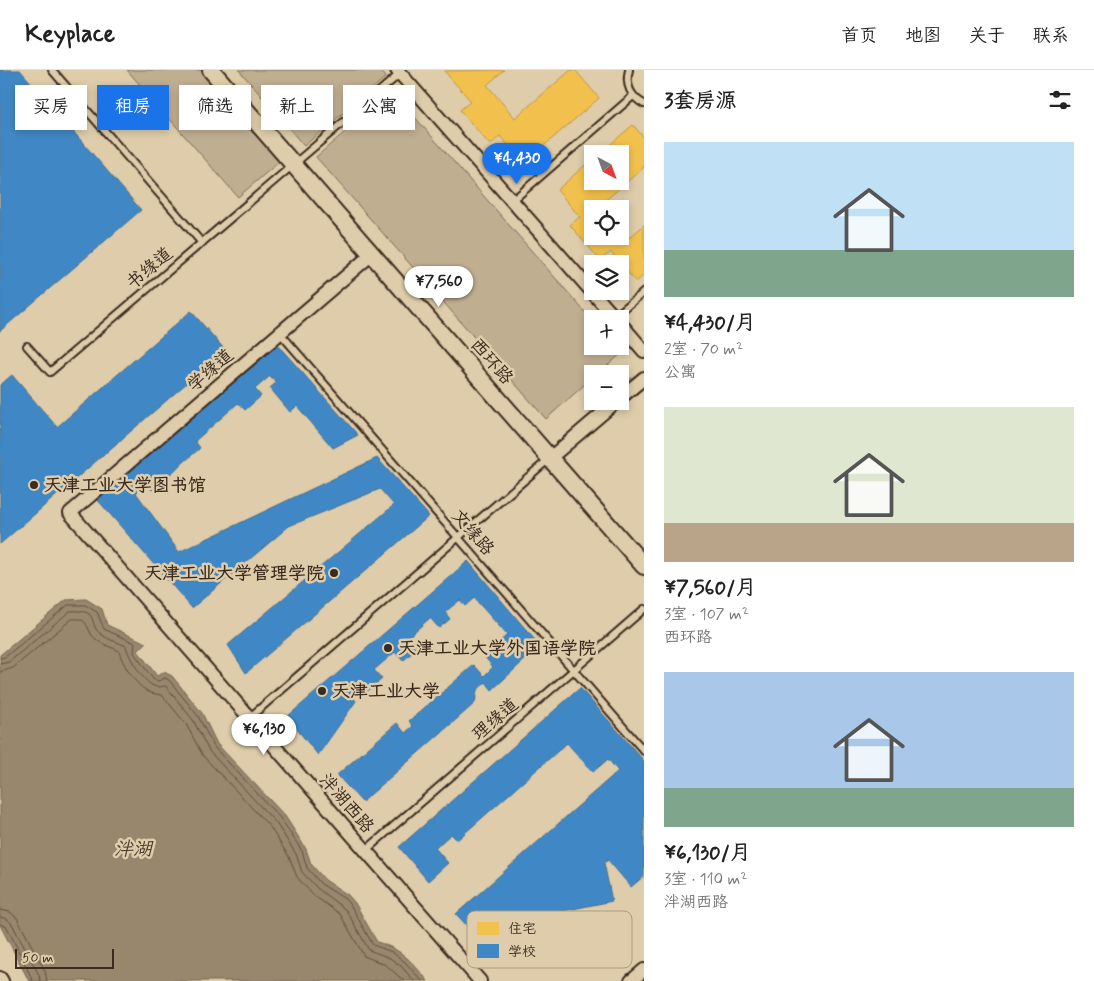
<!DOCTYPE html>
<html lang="zh">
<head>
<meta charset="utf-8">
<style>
	:root { --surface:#fff; --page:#f6f6f6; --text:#222; --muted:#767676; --line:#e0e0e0; --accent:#1a73e8 }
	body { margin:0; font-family:Mynerve,"LXGW WenKai TC",sans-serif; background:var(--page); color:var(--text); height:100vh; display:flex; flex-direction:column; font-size:19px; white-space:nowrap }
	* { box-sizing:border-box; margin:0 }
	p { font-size:16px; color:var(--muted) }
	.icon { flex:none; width:28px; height:28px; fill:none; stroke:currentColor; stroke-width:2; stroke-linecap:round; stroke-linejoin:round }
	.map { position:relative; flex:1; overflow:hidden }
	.details { display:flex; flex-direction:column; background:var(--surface); width:450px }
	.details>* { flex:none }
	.top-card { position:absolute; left:15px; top:15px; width:475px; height:45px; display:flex; gap:10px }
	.needle { width:32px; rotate:139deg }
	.buttons { position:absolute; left:584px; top:75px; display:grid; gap:10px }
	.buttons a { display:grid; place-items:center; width:45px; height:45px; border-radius:0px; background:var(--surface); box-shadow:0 2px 8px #0003; font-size:25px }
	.scale { position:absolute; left:15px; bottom:12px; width:99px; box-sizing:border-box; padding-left:5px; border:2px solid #3b2a1e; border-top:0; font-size:14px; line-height:18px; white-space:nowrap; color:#3b2a1e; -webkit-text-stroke:4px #deccaa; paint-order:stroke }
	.price { position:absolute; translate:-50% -42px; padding:0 11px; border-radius:18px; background:#fff; color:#222; font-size:16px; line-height:32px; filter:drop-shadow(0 1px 2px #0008) }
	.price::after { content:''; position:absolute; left:50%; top:30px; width:15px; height:11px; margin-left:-8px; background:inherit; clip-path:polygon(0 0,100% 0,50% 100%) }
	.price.on { background:var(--accent); color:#fff }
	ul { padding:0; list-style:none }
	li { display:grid; align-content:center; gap:10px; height:265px; padding:0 20px }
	li span { display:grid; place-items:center; height:155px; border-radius:0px; color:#555 }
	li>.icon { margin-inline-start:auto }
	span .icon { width:90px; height:90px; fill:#fffc; stroke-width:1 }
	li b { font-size:21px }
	h2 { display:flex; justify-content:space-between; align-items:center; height:60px; padding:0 20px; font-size:21px }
	.tag { padding:0 18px; border-radius:0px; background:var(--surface); box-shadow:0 2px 8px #0003; font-size:18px; line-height:45px }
	.tag.on { background:var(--accent); color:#fff }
	header { display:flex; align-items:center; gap:30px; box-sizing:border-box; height:70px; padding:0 25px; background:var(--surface); border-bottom:1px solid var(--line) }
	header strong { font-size:24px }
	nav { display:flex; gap:28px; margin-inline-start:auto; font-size:18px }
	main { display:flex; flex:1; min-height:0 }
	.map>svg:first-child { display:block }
	.green { fill:#c0ae91; stroke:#7e6c58 }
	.water { fill:#98866d; stroke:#73614d }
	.homes { fill:#f2c14e; stroke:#bb9440 }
	.schools { fill:#3f88c5; stroke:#3e6c93 }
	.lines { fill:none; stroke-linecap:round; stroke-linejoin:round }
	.shore { stroke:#604f3e; stroke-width:1 }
	.service-casing { stroke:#3b2a1e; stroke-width:10 }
	.minor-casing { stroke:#3b2a1e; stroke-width:16 }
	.tertiary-casing { stroke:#3b2a1e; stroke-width:20 }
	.service { stroke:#deccaa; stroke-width:6 }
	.minor { stroke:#deccaa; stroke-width:12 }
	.tertiary { stroke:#deccaa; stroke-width:16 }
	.poi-dot { fill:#3b2a1e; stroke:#deccaa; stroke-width:2 }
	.labels { text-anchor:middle; stroke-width:5; stroke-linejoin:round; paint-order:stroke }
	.street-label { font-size:18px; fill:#3b2a1e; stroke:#deccaa }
	.poi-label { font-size:18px; font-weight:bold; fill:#3b2a1e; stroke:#deccaa; text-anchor:start }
	.water-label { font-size:19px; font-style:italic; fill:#4e3c2e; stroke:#deccaa }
	.key { fill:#deccaa; stroke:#ad9b80; stroke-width:1 }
	.key-label { font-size:14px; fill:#3b2a1e }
</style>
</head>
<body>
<header>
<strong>Keyplace</strong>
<nav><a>首页</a><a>地图</a><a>关于</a><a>联系</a></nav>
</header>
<main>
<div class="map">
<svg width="644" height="911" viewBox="0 0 644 911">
	<rect width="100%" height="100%" fill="#deccaa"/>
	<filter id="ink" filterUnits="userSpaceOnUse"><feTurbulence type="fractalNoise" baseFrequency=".02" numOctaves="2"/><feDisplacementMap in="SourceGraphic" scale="10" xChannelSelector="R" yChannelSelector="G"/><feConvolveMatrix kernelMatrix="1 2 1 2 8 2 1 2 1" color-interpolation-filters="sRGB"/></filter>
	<g filter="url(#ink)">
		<g class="green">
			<polygon points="127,0 201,0 279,92 238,127"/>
			<polygon points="239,0 380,0 386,7 304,76"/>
			<polygon points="392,21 592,250 592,276 616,276 622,283 598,304 592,304 592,308 546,349 316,87"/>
		</g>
		<path class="water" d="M86,529L102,539L107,555L146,573L138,581L157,606L164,602L172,606L202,643L217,674L285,746L306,779L311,794L325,810L348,825L355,833L377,872C403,880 411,891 428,911H29L0,855V585L66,530Z"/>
		<g class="homes">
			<polygon points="504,0 487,15 515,48 571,0 575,0 599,28 524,93 500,66 490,75 460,40 471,31 444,1"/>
			<polygon points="633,55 644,68 644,97 600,135 604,139 592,139 592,166 620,166 620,158 629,168 644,155 644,205 636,212 611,182 600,190 570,155 580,147 557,120 592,89 592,111 620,111 620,84 599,84"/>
		</g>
		<g class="schools">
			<polygon points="0,0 20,0 141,140 0,261"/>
			<polygon points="191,241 225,280 0,474 0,315 12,305 57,357"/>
			<polygon points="276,273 358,365 333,378 297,336 290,342 270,318 277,312 270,306 255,319 261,326 245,340 238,333 195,371 200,378 152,420 146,413 136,423 179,482 377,388 429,446 246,603 228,575 394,435 380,419 289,456 192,538 96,428"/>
			<polygon points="468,491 540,576 492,620 486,612 477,620 475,633 362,732 337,705 397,653 405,663 413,656 409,651 474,595 484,606 493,597 484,586 507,565 474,528 465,536 460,530 445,542 450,549 439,558 430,548 407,568 416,579 403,591 395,582 374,600 382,609 366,622 360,615 350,624 356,631 318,685 287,647"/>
			<polygon points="580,618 644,691 644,806 631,817 608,790 604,793 612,831 480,858 477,854 471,860 456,844 618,701 608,689 593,702 567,673 457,770 451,764 435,778 448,793 428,811 399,777"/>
		</g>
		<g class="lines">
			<g class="shore">
				<polyline points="0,588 5,587 68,535 85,535 97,542 104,559 135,573 134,583 153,609 158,611 165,608 169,610 198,646 214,677 281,749 302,781 307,798 321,814 345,829 351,836 373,875 392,882 405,892 422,911"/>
				<path d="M0,594L9,592L70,541C101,539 87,554 101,564C108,570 118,572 126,576C128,586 144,613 154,616C158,618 162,616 166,616L193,650L209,681L276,753L296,784L302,802L318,819L346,840L369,880L390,888L401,896L414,911"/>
				<path d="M0,602L13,598L72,549C91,547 85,562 97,570C103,575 112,577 119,581C122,594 135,614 147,621C152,624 157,624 162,625L186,654L203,686L270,757L289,787L297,807L313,825L340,844L364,886L386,895L404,911"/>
				<polyline points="0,840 10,842 17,848 45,901 47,911"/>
				<polyline points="0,847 7,849 12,854 39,905 40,911"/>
				<polyline points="0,854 7,857 33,911"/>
			</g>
			<defs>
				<g id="service">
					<polyline points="52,0 202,173"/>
					<path d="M629,0C625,15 631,27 644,34"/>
					<polyline points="512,131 633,26"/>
					<polyline points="614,247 644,222"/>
					<polyline points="280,263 644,681"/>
					<polyline points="27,276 50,302 402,2"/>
					<polyline points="249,648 549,389"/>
					<polyline points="365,781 644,539"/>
				</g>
				<g id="minor">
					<polyline points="397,0 616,249"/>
					<polyline points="372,184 70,443 480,911"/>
					<polyline points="620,253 644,281"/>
					<polyline points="620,328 644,308"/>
					<polyline points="550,388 617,331"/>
					<polyline points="0,908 2,911"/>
					<polyline points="631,911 644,900"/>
				</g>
				<polyline id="tertiary" points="211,0 644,496"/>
			</defs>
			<use href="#service" class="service-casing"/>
			<use href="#minor" class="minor-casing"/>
			<use href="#tertiary" class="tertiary-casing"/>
			<use href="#service" class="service"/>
			<use href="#minor" class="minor"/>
			<use href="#tertiary" class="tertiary"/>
		</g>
	</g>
	<g class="poi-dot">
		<circle cx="34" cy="415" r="5"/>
		<circle cx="334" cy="503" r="5"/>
		<circle cx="388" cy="578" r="5"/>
		<circle cx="322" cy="621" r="5"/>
	</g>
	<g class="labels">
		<g class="street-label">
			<text transform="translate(149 198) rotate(-40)" y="6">书缘道</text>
			<text transform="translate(492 291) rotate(49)" y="6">西环路</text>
			<text transform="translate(210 300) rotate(-41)" y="6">学缘道</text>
			<text transform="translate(473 462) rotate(49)" y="6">文缘路</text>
			<text transform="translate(495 649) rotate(-41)" y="6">理缘道</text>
			<text transform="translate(347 733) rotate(49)" y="6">泮湖西路</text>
		</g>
		<g class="poi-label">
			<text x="44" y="421">天津工业大学图书馆</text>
			<text x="324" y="509" text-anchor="end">天津工业大学管理学院</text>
			<text x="398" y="584">天津工业大学外国语学院</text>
			<text x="332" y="627">天津工业大学</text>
		</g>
		<g class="water-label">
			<text x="133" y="785">泮湖</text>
		</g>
	</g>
	<rect x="467" y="841" width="165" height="57" rx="8" class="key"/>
	<rect x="477" y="852" width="22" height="13" fill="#f2c14e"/>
	<rect x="477" y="874" width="22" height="14" fill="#3f88c5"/>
	<g class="key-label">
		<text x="508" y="863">住宅</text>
		<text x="508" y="886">学校</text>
	</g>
</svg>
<div class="buttons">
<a><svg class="needle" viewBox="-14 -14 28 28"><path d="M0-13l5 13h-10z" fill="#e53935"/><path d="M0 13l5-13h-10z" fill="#767676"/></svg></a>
<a><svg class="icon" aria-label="locate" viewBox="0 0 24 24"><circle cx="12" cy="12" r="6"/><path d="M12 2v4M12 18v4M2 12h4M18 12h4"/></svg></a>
<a><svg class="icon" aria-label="layers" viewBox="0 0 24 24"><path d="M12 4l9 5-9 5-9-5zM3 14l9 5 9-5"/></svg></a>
<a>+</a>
<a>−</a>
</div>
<div class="scale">50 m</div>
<b class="price on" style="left:517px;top:115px">¥4,430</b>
<b class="price" style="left:439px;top:238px">¥7,560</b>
<b class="price" style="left:264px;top:686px">¥6,130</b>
<div class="top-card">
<a class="tag">买房</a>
<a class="tag on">租房</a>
<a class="tag">筛选</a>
<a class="tag">新上</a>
<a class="tag">公寓</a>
</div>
</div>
<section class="details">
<h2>3套房源<svg class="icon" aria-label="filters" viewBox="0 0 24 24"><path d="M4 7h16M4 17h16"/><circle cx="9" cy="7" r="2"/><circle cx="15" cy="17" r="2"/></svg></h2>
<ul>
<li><span style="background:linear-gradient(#bfe0f5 70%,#7fa58c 0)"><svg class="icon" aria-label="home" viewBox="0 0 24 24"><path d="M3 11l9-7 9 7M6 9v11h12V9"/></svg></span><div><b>¥4,430/月</b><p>2室 · 70 m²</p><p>公寓</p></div></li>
<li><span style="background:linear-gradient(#dfe7d0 75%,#b9a48a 0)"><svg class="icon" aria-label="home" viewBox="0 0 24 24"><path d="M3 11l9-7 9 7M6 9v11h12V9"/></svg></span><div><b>¥7,560/月</b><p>3室 · 107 m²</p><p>西环路</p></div></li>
<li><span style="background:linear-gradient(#a9c7e8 75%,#7fa58c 0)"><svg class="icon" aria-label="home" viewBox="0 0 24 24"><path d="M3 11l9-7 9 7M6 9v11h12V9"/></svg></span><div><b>¥6,130/月</b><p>3室 · 110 m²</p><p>泮湖西路</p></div></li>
</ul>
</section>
</main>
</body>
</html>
